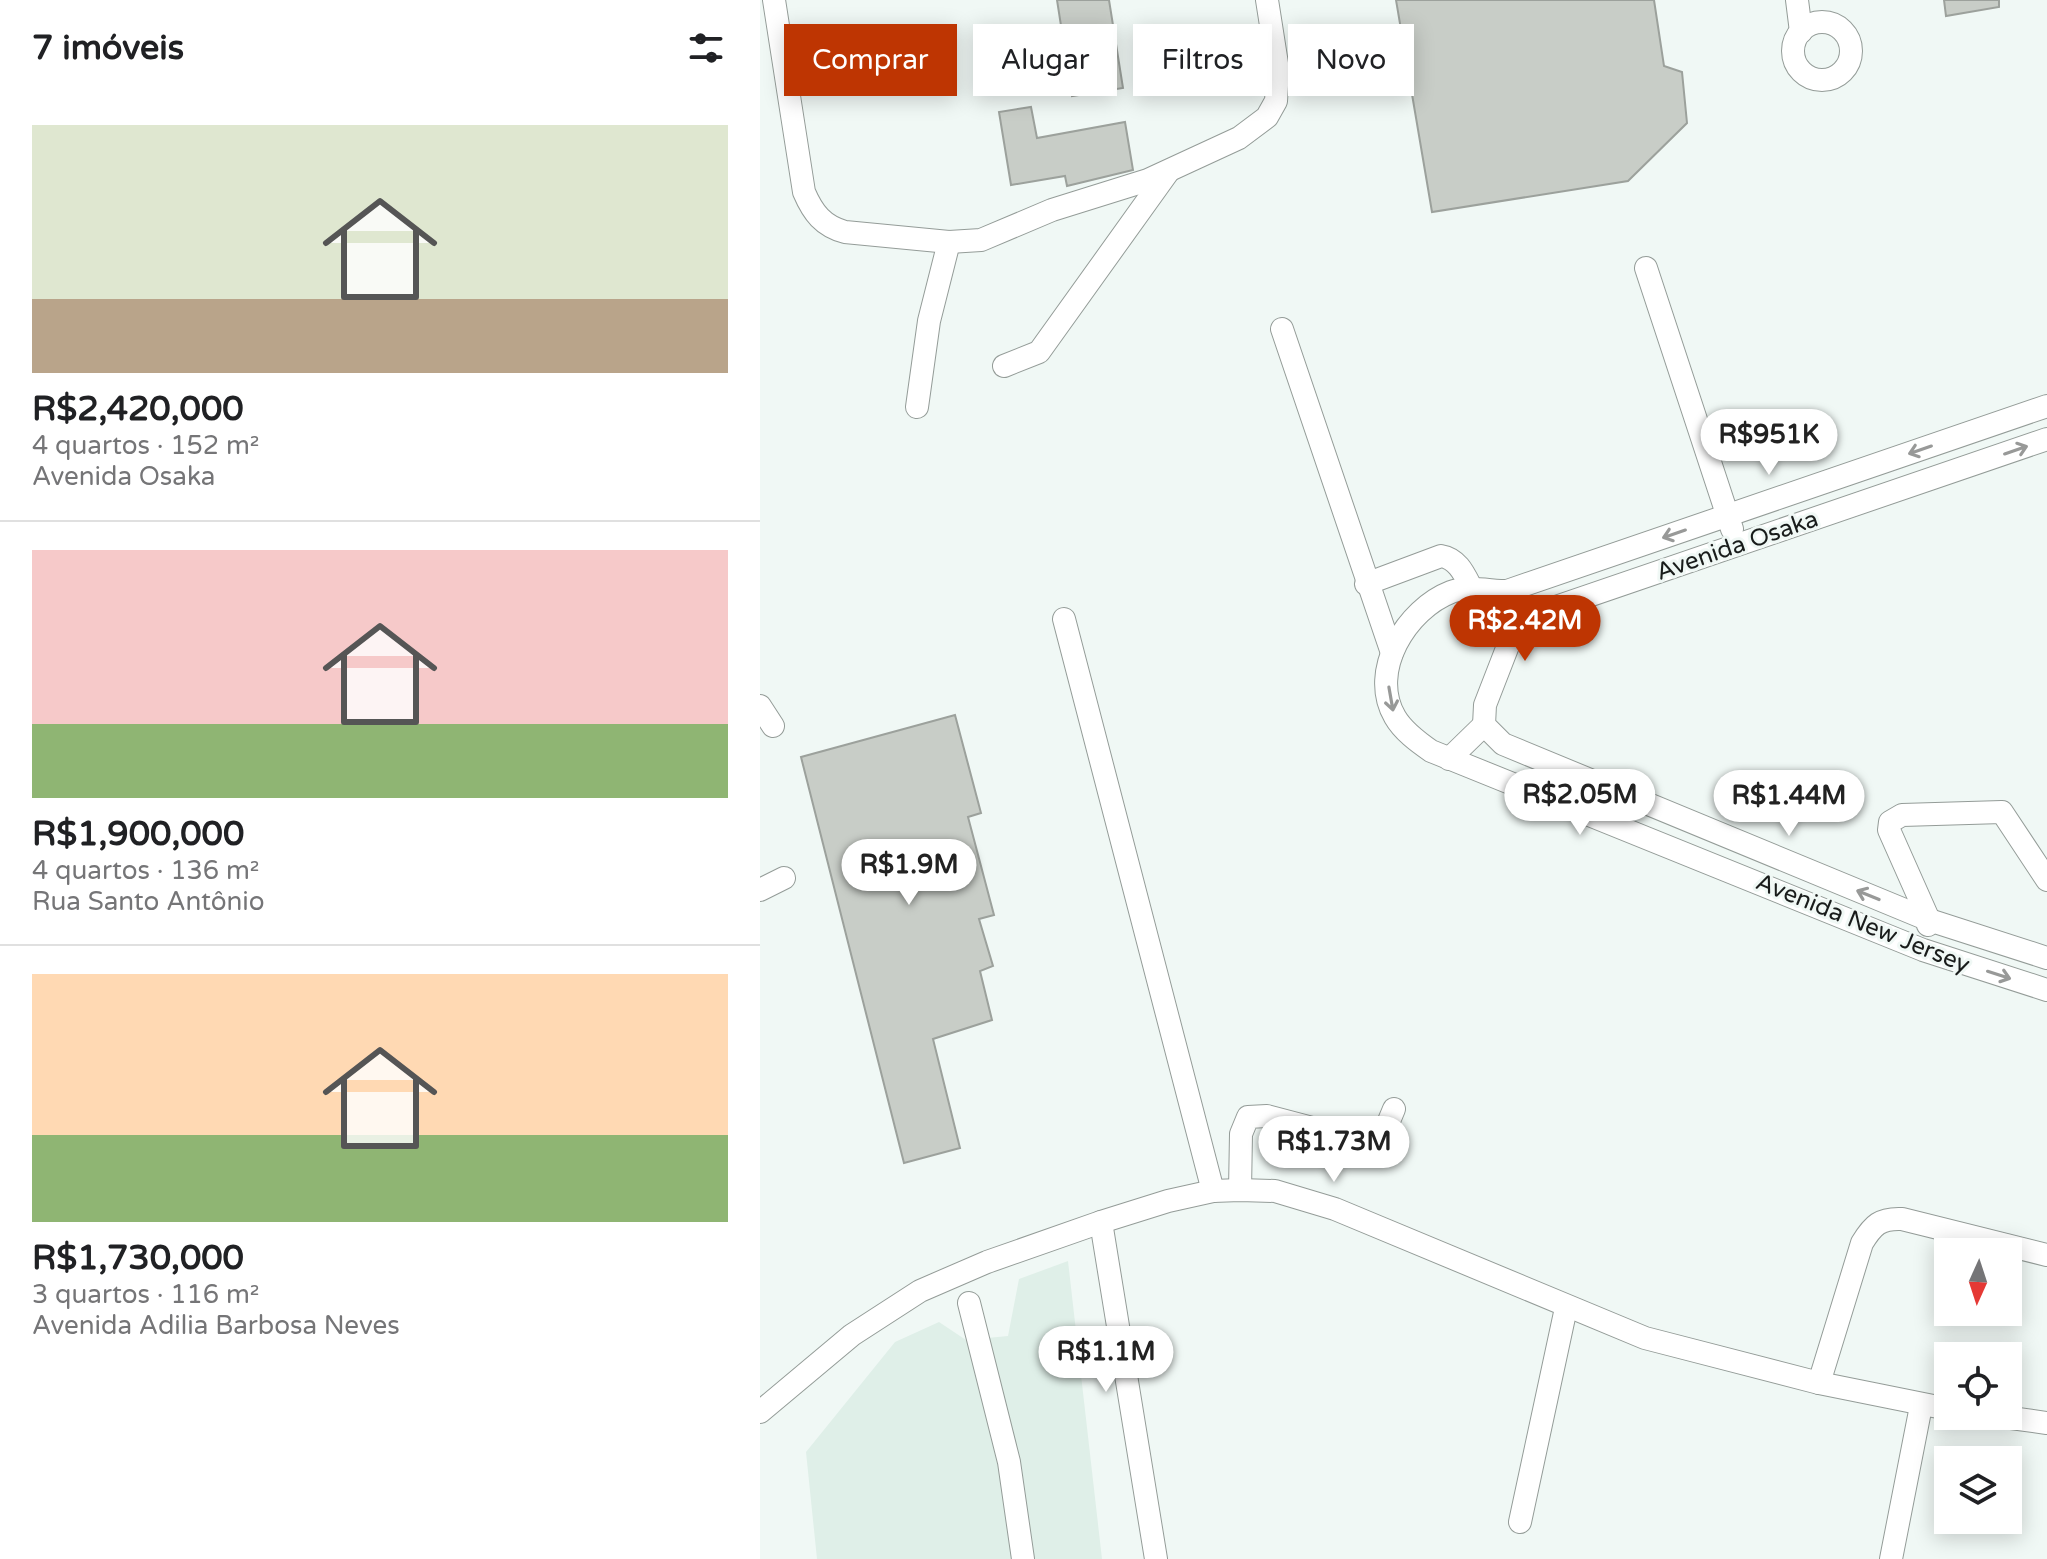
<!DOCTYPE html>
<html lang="pt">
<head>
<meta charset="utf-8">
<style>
	:root { --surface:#fff; --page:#f6f6f6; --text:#202124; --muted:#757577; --line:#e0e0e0; --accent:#be3502 }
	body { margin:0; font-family:"Varela Round",sans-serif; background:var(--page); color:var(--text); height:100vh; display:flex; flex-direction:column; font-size:30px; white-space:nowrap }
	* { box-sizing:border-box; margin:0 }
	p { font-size:26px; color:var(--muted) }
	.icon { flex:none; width:44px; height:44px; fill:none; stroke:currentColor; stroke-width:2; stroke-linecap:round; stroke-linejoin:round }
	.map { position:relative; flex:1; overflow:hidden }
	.drawer { display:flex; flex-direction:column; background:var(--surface); width:760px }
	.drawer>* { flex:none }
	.banner { position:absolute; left:24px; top:24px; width:760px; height:72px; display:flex; gap:16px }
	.needle { width:52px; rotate:183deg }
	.buttons { position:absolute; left:1174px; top:1238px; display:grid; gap:16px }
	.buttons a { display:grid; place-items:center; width:88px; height:88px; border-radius:0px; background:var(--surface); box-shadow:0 4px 20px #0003; font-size:40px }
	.price { position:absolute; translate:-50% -68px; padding:0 18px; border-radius:28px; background:#fff; color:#222; font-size:26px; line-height:52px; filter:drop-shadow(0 2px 4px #0008) }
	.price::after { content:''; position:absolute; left:50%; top:48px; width:24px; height:18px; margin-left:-12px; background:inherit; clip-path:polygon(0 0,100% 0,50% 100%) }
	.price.current { background:var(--accent); color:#fff }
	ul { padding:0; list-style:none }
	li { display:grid; align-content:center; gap:16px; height:424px; padding:0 32px }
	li+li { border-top:2px solid var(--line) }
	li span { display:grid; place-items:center; height:248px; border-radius:0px; color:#555 }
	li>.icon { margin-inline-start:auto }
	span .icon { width:144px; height:144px; fill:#fffc; stroke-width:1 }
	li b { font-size:34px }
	h2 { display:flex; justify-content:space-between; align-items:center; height:96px; padding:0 32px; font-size:34px }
	.pill { padding:0 28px; border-radius:0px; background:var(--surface); box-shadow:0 4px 20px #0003; font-size:28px; line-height:72px }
	.pill.current { background:var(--accent); color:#fff }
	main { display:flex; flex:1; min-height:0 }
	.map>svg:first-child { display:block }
	.built { fill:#dfefe8 }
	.building { fill:#c8cdc7; stroke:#9ca19c; stroke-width:2 }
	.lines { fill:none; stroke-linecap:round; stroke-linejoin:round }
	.minor-casing { stroke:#949c98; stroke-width:24 }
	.minor { stroke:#fff; stroke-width:22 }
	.oneway { stroke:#989998 }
	.labels { text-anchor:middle; stroke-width:6; stroke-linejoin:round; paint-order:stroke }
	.street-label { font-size:24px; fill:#191c1b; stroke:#f0f8f5 }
</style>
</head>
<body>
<main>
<section class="drawer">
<h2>7 imóveis<svg class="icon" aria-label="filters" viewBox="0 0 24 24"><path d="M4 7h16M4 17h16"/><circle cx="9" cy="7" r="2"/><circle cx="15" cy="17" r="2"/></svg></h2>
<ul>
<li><span style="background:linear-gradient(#dfe7d0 70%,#b9a48a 0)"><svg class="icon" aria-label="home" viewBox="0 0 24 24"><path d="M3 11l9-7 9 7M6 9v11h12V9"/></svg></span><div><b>R$2,420,000</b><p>4 quartos · 152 m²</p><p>Avenida Osaka</p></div></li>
<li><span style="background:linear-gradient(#f6c9c9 70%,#8fb573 0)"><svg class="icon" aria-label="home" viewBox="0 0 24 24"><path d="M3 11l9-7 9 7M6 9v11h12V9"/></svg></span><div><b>R$1,900,000</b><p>4 quartos · 136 m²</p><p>Rua Santo Antônio</p></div></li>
<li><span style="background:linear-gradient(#ffd9b3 65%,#8fb573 0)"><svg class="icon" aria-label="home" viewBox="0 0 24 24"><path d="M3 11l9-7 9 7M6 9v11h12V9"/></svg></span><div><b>R$1,730,000</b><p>3 quartos · 116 m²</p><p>Avenida Adilia Barbosa Neves</p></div></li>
</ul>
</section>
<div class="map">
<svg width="1287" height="1559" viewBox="0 0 1287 1559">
	<rect width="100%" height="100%" fill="#f0f8f5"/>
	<polygon class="built" points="308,1261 342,1559 57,1559 46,1452 135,1342 179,1322 206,1340 248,1336 259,1279"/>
	<g class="building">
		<polygon points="297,0 349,0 363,88 312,96"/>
		<polygon points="636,0 894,0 904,66 922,72 927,123 868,181 672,212"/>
		<polygon points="1184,0 1239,0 1239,7 1186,16"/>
		<polygon points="271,107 277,138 365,122 373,170 307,186 305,176 251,185 239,112"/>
		<polygon points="195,715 221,813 208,817 234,915 219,919 233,966 220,971 232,1020 173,1039 200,1148 144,1163 41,757"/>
	</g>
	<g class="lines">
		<defs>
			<g id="minor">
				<path d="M14,0L44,192C53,213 63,226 85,232L189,242L221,240L292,210L388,180L479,138L507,117L516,101L518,70L507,0"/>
				<polyline points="1037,0 1041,32"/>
				<circle cx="1062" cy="51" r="29"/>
				<polyline points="886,268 972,529"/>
				<polyline points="522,329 632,653"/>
				<polyline points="244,366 279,352 408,172"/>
				<path d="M1287,406L747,591C731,591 706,586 691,592C647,609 608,671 635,717C643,731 658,742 671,751L1163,950L1287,990"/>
				<polyline points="157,407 169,321 189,242"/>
				<path d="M606,584L681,556C699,559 705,576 713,591"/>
				<polyline points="747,591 758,620 725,705 724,725 743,744 1169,920 1287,958"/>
				<polyline points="304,619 453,1191"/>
				<polyline points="758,620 1287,439"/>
				<polyline points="0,706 13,726"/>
				<polyline points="689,759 724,725"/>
				<polyline points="0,890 24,878"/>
				<polyline points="1168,925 1169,920 1129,830 1130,822 1142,815 1242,812 1287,880"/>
				<polyline points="480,1190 481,1134 488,1117 507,1116 613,1144 624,1133 634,1109"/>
				<polyline points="341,1222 396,1559"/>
				<polyline points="209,1303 249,1462 263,1559"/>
				<path d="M1059,1383L1102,1243C1113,1225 1120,1218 1142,1219L1287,1255"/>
				<polyline points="0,1412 92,1335 160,1291 227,1262 341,1222 408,1201 453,1191 480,1190 515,1191 575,1209 885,1338 1059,1383 1188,1409"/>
				<polyline points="1236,1416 1287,1423"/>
				<polyline points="760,1522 806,1308"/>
				<polyline points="1131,1559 1161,1406"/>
			</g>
		</defs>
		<use href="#minor" class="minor-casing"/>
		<use href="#minor" class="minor"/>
	</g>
	<defs><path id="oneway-shaft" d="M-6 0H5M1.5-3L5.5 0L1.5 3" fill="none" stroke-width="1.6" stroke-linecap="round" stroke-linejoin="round" transform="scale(2)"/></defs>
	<g class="oneway">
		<use href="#oneway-shaft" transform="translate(1160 450) rotate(161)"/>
		<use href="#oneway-shaft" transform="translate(1256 450) rotate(-19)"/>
		<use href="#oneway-shaft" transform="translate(914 534) rotate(161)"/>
		<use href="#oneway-shaft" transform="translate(631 699) rotate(80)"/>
		<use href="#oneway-shaft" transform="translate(1108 895) rotate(-158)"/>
		<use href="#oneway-shaft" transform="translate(1239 975) rotate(18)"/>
	</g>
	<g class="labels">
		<g class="street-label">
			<text transform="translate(977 545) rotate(-19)" y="8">Avenida Osaka</text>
			<text transform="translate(1103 923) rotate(22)" y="8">Avenida New Jersey</text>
		</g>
	</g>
</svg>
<div class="buttons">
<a><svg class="needle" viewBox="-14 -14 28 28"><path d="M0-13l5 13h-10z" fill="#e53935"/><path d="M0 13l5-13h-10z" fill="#757577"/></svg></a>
<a><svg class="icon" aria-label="locate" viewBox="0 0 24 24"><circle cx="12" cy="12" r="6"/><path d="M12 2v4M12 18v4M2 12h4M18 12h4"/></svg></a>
<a><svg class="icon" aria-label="layers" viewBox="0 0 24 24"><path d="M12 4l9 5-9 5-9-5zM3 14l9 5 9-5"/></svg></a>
</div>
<b class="price" style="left:1009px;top:477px">R$951K</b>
<b class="price current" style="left:765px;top:663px">R$2.42M</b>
<b class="price" style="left:820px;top:837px">R$2.05M</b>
<b class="price" style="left:1029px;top:838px">R$1.44M</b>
<b class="price" style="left:149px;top:907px">R$1.9M</b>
<b class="price" style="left:574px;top:1184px">R$1.73M</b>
<b class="price" style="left:346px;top:1394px">R$1.1M</b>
<div class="banner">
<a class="pill current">Comprar</a>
<a class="pill">Alugar</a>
<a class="pill">Filtros</a>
<a class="pill">Novo</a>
</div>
</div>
</main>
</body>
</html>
